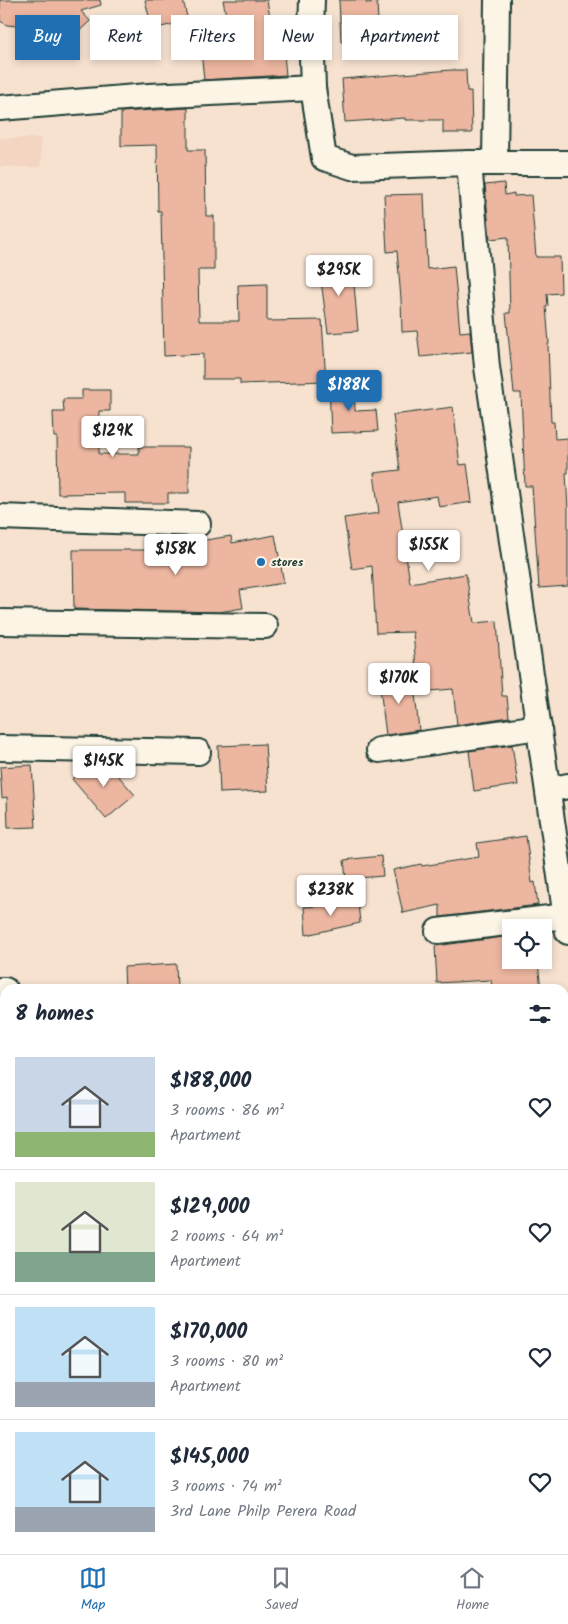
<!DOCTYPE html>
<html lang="en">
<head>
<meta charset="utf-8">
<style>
	:root { --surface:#fff; --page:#f2f2f3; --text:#1f2937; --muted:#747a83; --line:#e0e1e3; --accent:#1f6fb2 }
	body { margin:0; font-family:Kalam,sans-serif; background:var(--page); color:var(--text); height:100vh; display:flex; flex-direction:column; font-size:19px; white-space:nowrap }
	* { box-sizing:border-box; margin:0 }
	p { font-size:16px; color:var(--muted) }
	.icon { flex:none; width:28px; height:28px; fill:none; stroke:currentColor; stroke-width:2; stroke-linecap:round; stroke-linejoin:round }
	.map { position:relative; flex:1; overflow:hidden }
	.drawer { position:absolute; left:0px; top:984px; width:569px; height:571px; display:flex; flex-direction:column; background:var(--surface); border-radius:15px 15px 0 0; box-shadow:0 2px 8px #0003 }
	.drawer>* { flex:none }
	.guide { position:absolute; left:15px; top:15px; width:539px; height:45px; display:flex; gap:10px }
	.controls { position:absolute; left:502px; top:919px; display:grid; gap:10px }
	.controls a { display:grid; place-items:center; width:50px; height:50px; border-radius:0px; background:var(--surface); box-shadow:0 2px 8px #0003; font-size:25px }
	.price { position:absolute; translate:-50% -42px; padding:0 11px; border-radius:5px; background:#fff; color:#222; font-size:16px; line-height:32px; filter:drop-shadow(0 1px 2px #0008) }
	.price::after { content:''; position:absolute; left:50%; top:30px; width:15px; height:11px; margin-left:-8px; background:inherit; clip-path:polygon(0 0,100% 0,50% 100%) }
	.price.current { background:var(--accent); color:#fff }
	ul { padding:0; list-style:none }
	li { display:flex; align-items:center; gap:15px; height:125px; padding:0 15px }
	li+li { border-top:1px solid var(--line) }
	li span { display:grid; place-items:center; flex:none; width:140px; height:100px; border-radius:0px; color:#555 }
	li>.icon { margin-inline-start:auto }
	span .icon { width:60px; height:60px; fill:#fffc; stroke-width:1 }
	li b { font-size:21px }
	h2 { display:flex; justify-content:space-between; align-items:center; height:60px; padding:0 15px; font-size:21px }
	.tag { padding:0 18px; border-radius:0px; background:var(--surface); box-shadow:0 2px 8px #0003; font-size:18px; line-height:45px }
	.tag.current { background:var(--accent); color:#fff }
	.dock { display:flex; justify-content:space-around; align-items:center; height:70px; border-top:1px solid var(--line); background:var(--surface); font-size:14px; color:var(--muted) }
	.dock a { display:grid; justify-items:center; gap:2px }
	.dock .current { color:var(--accent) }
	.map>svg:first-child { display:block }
	.built { fill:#f4d5c2 }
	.water { fill:#81cae1; stroke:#5a929c }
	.building { fill:#ecb6a0; stroke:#1f3d34 }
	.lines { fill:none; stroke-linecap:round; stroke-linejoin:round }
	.minor-casing { stroke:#1f3d34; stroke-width:28 }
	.secondary-casing { stroke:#1f3d34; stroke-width:31 }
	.minor { stroke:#fcf5e5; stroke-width:24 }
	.secondary { stroke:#fcf5e5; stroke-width:28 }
	.poi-dot { fill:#1f6fb2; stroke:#fcf5e5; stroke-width:2 }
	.labels { text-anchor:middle; stroke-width:4; stroke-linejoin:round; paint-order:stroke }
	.poi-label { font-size:12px; font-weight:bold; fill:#1f3d34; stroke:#fcf5e5; text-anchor:start }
</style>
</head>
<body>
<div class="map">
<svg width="568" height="1554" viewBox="0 0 568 1554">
	<rect width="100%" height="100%" fill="#f7e2d0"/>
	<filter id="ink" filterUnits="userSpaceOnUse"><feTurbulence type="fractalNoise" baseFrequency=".02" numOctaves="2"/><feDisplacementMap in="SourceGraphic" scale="10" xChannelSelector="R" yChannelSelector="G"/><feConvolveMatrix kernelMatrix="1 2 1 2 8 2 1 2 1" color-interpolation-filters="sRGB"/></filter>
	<g filter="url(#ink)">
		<rect class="built" x="0" y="138" width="41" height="29"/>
		<polygon class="water" points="5,1277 5,1338 0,1339 0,1278"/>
		<g class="building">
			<polygon points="0,0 100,0 101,5 81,11 90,21 74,36 57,18 27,27 7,25 0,21"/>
			<polygon points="145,0 183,0 188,21 152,29"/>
			<polygon points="223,0 267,0 273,34 282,33 286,75 204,80 200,40 230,37"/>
			<polygon points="339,0 366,0 366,3 377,2 379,41 341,42"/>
			<polygon points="451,70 466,70 467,91 471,91 472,133 443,133 443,120 405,120 405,118 345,122 342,79"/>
			<polygon points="188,108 188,150 205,150 206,216 214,216 214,270 198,270 199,321 239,321 238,285 267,284 267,321 322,320 326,381 240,384 240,379 203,379 203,354 164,356 161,211 158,211 157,145 121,146 121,112"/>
			<polygon points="504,183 505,195 514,193 514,196 531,195 536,257 560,257 561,293 547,294 548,306 546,306 549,344 548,344 551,422 554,422 555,439 568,438 568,473 566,473 568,509 568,586 539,588 532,486 525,486 521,393 514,393 506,313 510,313 508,237 490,239 485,185"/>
			<polygon points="424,194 427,269 454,266 460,332 470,331 472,352 420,357 417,331 402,332 401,299 397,251 387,252 384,195"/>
			<polygon points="352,261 358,331 328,333 319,266"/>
			<polygon points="354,385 355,411 376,410 378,431 331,433 329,386"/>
			<polygon points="82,390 110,390 110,411 99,411 99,454 139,454 139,447 189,447 189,493 168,493 168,503 125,503 125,493 58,494 57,437 54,437 53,412 64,412 63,399 82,399"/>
			<polygon points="453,407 460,465 467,464 472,502 439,507 437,496 398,502 410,583 466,574 474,623 497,621 502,696 507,696 509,717 457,725 453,689 418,692 413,632 376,633 372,566 352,569 344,518 379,513 374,473 400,470 393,415"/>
			<polygon points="275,535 284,583 240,590 243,608 219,612 74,609 73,550 175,550 174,545 231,536 232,543"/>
			<polygon points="413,676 419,730 386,735 379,680"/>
			<polygon points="265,744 268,791 220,793 218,746"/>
			<polygon points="512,745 518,785 474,791 469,751"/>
			<polygon points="90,764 108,764 135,795 106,819 72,779"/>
			<polygon points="32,765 36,827 8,828 7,797 2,798 0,767"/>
			<polygon points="526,836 532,883 535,882 538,905 440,917 440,905 403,913 393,870 421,864 422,866 479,857 477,843"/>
			<polygon points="381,856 383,876 346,879 344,860"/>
			<polygon points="358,903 360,923 306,935 304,907"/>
			<polygon points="544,932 547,932 549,961 538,962 541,989 492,989 491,980 437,983 435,946 511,936 511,960 544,960"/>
			<polygon points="176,964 177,989 125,989 124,967"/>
		</g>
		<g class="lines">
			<defs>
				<g id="minor">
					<polyline points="312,0 311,28 313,88 324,158 352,167 469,163 568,163"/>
					<polyline points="0,108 149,96 313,88"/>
					<polyline points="469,163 487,367 568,932"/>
					<polyline points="495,163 497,0"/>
					<polyline points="0,517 198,524"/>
					<polyline points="0,622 265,626"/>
					<polyline points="0,748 198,752"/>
					<polyline points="379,750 539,727"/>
					<polyline points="548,790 568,786"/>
					<polyline points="438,931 566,916"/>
					<polyline points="0,990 5,990"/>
				</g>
				<g id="secondary">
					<polyline points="564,1386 568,1386"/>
					<polyline points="58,1554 67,1550"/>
				</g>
			</defs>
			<use href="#minor" class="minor-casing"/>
			<use href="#secondary" class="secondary-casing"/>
			<use href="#minor" class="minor"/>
			<use href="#secondary" class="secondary"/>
		</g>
	</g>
	<circle class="poi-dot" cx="261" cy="562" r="5"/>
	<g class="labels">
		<g class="poi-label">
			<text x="271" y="566">stores</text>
		</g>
	</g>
</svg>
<div class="controls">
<a><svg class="icon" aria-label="locate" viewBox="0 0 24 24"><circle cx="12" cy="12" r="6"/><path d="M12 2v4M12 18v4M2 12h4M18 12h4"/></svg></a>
</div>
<b class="price" style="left:339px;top:297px">$295K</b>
<b class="price current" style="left:349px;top:412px">$188K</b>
<b class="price" style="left:113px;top:458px">$129K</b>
<b class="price" style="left:429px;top:572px">$155K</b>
<b class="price" style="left:176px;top:576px">$158K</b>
<b class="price" style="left:399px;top:705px">$170K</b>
<b class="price" style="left:104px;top:788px">$145K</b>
<b class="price" style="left:331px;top:917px">$238K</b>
<div class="guide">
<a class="tag current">Buy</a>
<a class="tag">Rent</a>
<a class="tag">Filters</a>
<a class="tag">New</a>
<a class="tag">Apartment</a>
</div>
<section class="drawer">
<h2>8 homes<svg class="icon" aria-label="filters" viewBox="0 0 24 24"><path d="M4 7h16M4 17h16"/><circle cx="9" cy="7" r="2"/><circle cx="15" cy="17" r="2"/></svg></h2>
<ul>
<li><span style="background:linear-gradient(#c9d6e8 75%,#8fb573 0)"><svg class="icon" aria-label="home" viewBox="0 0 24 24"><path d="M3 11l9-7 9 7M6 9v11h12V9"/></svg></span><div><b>$188,000</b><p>3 rooms · 86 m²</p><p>Apartment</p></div><svg class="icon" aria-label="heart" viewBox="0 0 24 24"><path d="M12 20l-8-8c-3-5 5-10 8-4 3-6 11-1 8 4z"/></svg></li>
<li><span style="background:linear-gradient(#dfe7d0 70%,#7fa58c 0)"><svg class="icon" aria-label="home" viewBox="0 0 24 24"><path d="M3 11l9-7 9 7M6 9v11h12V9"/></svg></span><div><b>$129,000</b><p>2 rooms · 64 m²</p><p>Apartment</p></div><svg class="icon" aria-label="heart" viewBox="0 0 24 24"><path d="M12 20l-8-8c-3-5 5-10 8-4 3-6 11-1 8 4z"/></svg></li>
<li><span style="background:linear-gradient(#bfe0f5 75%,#9aa5b1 0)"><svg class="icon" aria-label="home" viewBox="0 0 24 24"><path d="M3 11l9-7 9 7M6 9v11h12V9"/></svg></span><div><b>$170,000</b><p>3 rooms · 80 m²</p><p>Apartment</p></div><svg class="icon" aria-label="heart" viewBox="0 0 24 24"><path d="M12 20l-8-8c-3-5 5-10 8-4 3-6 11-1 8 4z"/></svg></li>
<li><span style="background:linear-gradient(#bfe0f5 75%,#9aa5b1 0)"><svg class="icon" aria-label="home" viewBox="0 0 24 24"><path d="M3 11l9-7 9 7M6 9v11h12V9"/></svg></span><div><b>$145,000</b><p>3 rooms · 74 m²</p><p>3rd Lane Philp Perera Road</p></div><svg class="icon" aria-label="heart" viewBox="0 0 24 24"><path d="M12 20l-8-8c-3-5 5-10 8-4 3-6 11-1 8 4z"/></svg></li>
</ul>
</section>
</div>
<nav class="dock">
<a class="current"><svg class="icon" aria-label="map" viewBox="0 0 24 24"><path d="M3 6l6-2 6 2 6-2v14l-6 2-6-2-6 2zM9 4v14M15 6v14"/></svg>Map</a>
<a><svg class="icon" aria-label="saved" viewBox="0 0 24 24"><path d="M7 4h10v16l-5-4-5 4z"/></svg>Saved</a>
<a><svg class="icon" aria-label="home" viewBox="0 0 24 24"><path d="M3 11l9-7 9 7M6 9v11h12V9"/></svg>Home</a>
</nav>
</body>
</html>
